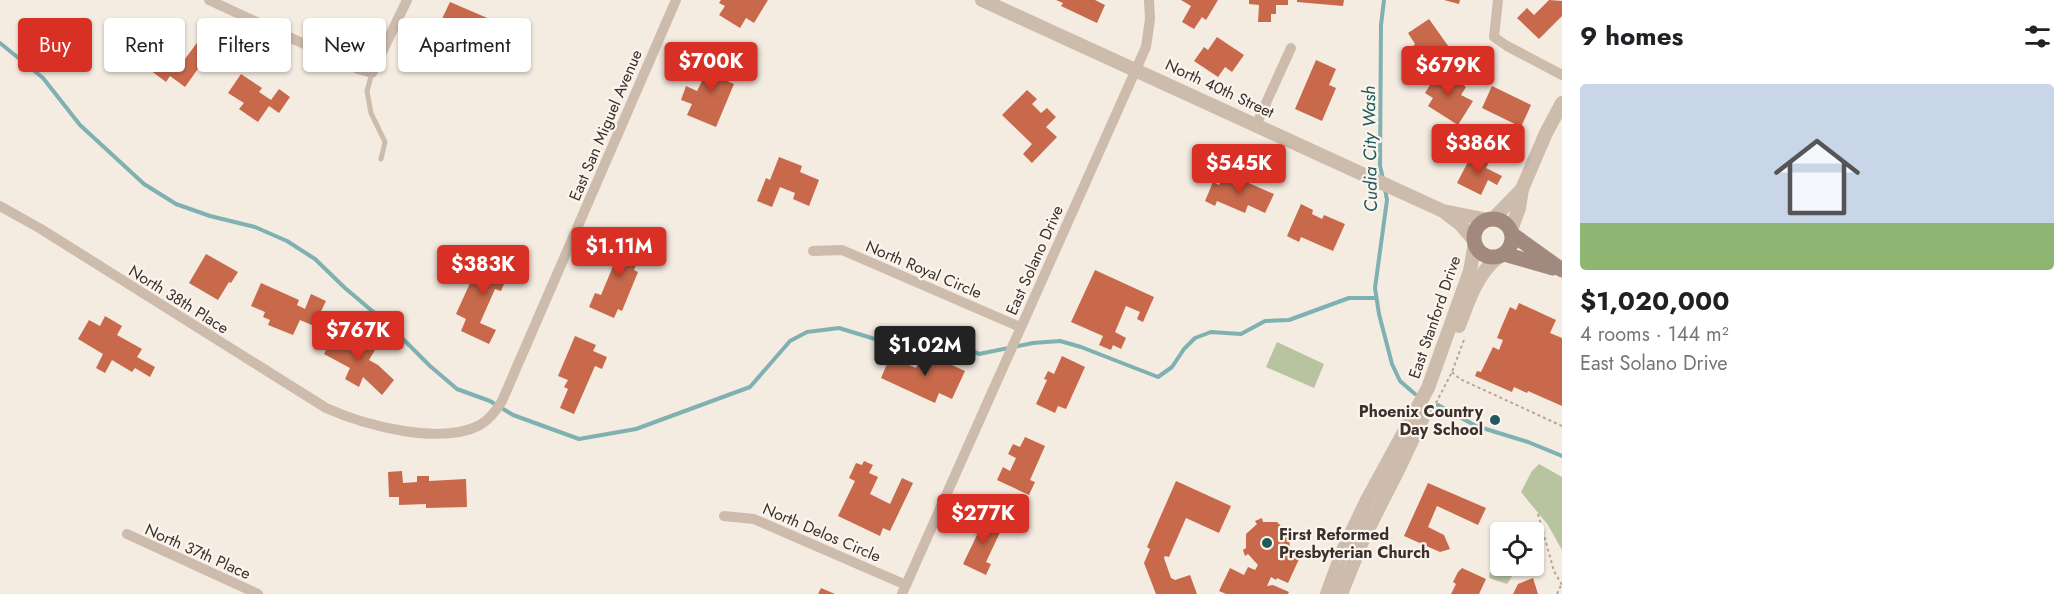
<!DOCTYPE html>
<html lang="en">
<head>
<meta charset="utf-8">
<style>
	:root { --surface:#fff; --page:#f6f6f6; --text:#202124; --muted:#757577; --line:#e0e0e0; --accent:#d93025 }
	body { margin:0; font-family:Jost,sans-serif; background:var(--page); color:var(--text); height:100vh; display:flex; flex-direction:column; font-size:22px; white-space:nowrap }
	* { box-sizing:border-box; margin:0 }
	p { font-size:20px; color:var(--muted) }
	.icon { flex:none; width:33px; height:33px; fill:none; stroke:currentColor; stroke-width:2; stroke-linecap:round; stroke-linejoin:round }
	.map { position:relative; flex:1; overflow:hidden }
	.details { display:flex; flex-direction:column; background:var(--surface); width:510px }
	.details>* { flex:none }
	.banner { position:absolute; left:18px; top:18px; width:570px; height:54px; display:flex; gap:12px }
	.controls { position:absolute; left:1490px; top:522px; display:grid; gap:12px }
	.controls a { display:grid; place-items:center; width:54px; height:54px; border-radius:6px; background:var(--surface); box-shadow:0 2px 4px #0004; font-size:30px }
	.price { position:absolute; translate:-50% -51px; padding:0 14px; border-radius:6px; background:var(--accent); color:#fff; font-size:20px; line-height:39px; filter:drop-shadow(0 2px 3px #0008) }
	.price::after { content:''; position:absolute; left:50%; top:36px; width:18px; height:14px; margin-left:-9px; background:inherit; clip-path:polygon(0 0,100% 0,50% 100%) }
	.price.current { background:#222; color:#fff }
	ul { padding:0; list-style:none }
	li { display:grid; align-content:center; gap:12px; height:318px; padding:0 18px }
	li+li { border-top:2px solid var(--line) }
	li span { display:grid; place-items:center; height:186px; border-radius:6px; color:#555 }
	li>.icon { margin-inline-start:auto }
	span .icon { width:108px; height:108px; fill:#fffc; stroke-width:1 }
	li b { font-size:26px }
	h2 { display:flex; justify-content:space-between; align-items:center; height:72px; padding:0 18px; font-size:26px }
	.pill { padding:0 21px; border-radius:6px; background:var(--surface); box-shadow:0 2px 4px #0004; font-size:21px; line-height:54px }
	.pill.current { background:var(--accent); color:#fff }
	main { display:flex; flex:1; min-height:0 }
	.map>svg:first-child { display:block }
	.green { fill:#b8c4a0 }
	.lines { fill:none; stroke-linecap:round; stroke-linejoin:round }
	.stream { stroke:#7fb0b2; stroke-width:4 }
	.building { fill:#c8694b }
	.path { stroke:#b9a596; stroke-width:2; stroke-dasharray:3 3; stroke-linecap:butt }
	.service { stroke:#cdbbac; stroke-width:5 }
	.minor { stroke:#cdbbac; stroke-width:10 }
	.tertiary { stroke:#cdbbac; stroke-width:14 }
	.secondary { stroke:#a18a7d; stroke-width:15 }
	.poi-dot { fill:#1f5a5e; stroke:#fbf5ee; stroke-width:2 }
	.labels { text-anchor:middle; stroke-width:4.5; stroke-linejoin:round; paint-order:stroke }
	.street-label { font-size:16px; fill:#3b302b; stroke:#fbf5ee }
	.poi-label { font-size:16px; font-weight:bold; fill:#3b302b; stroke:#fbf5ee; text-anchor:end }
	.water-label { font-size:18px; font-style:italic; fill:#1f5a5e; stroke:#fbf5ee }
</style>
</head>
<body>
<main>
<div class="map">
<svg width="1562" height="594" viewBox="0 0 1562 594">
	<rect width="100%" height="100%" fill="#f4ebe1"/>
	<g class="green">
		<polygon points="1277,342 1324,364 1314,388 1266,367"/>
		<polygon points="1539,464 1562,477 1562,550 1548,525 1521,492 1532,471"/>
		<polygon points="1501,566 1530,566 1515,572 1507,584 1489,578 1490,572"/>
	</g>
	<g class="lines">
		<g class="stream">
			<polyline points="0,43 43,78 80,125 144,184 176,204 210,216 255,227 287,241 315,259 345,288 390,326 430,366 457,389 490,401 513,415 579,439 636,429 750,387 790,341 807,332 839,328 888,343 917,337 953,342 979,354 1033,343 1060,341 1081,347 1158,377 1172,367 1184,349 1195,338 1211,332 1241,334 1265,321 1289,320 1349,298 1376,298"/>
			<polyline points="1383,179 1380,166 1381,25 1384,0"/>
			<polyline points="1385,189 1387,200 1375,288 1379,314 1392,364 1400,381 1415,394"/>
			<polyline points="1438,405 1476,426 1528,442 1562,456"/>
		</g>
	</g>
	<g class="building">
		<polygon points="721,0 768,0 754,23 746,18 740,28 719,15 725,6 719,3"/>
		<polygon points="1056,0 1095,0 1105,5 1097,23 1061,6 1063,3"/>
		<polygon points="1181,0 1218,0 1206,20 1202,17 1194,29 1182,22 1191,6"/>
		<polygon points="1249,0 1288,0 1288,5 1276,5 1276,14 1271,14 1271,22 1258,22 1259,5 1249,4"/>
		<polygon points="1297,0 1344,0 1343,6 1297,2"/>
		<polygon points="1444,0 1460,0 1459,4"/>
		<polygon points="1549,0 1562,1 1562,16 1539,39 1517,18 1527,8 1534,15"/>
		<polygon points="450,2 492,20 472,65 447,53 450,45 443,42 449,27 440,23"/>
		<polygon points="1429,19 1451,50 1429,65 1424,57 1420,60 1412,47 1415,44 1408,33"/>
		<polygon points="142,25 162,40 167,34 176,41 171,49 185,59 199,40 212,49 185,87 170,76 166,82 142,64 148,56 139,50 134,58 123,50"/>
		<polygon points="1217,37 1244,55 1232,72 1225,67 1218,77 1194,61 1204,47 1208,50"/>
		<polygon points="715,55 734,63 727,81 734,84 716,127 687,115 692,104 681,100 686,86 697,91"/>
		<polygon points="1316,60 1336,69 1329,85 1336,88 1322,121 1295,109"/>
		<polygon points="1440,69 1466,87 1461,95 1473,101 1458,125 1428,106 1433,98 1425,93"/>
		<polygon points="241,74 262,88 259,92 271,100 279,89 290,97 279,113 269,106 258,122 239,109 244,103 228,93"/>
		<polygon points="1492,86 1531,105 1521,127 1482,108"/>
		<polygon points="1027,90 1037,99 1032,104 1041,113 1047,108 1056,117 1046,127 1057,137 1032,163 1023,154 1032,144 1002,115"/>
		<polygon points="1472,154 1489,162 1486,168 1502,176 1497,185 1488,180 1481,195 1457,183"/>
		<polygon points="779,157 802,166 800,172 819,180 809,206 793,199 795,193 780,187 772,207 757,201 766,178 770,180"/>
		<polygon points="1228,174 1274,194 1265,213 1248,205 1245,213 1217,201 1215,206 1205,201 1213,182 1219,185 1221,180 1225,181"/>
		<polygon points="1301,204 1313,210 1312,214 1322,219 1324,215 1345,224 1333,251 1301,237 1299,242 1287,236"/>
		<polygon points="632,234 646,240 634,270 638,272 622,311 618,309 614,318 589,307 595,293 601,295 614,264 605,261 611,246 624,252"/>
		<polygon points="484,252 512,265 501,291 495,289 480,323 496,330 489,344 461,331 466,319 456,314"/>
		<polygon points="206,254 238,272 231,283 229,282 218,300 189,283"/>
		<polygon points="1095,270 1154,297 1143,322 1137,319 1140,312 1126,306 1115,332 1126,338 1121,349 1113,345 1111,350 1099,345 1103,336 1071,322"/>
		<polygon points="261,283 299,300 297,305 305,309 311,294 326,301 314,326 300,320 293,335 268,325 270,320 263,317 265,312 251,306"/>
		<polygon points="1519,303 1556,320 1550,333 1562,338 1562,406 1528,391 1527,393 1514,387 1512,392 1475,376 1477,371 1481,372 1493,347 1499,350 1503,340 1497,338 1501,328 1510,307 1516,310"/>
		<polygon points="105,316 122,326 117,335 142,349 137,357 155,367 150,377 135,368 132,372 112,360 105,373 96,368 103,354 78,339 89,320 100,326"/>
		<polygon points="337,329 375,350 369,360 378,365 394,380 382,395 363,377 359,387 345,379 350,368 324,354"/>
		<polygon points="575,336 596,345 593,351 607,357 602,369 595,366 574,414 560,408 568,389 564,387 568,380 558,376"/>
		<polygon points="923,352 965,371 952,399 939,393 935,403 881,378 890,357 916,368"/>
		<polygon points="1062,356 1085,367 1066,409 1058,406 1055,413 1036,404 1047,380 1044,379 1048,371 1054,374"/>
		<polygon points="1025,437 1045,446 1030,480 1035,482 1029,495 997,480 1003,467 1010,471 1016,458 1008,454 1013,444 1020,447"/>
		<polygon points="864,461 873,465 869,473 878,477 870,494 890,504 902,478 913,483 890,531 883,528 880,536 838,516 855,481 849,478 856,463 862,465"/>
		<polygon points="402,471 403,483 417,482 417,476 429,476 429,481 466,479 467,507 426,508 426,504 399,505 399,497 389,497 388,472"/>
		<polygon points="1176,481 1231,506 1219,533 1186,518 1169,557 1165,556 1164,558 1171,578 1175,580 1190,575 1197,594 1156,594 1144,563 1150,549 1147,547"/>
		<polygon points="1428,483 1486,508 1478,525 1437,506 1428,527 1444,535 1450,549 1440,552 1404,536"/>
		<polygon points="980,515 1003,526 986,562 991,564 986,575 963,564 978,533 973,531"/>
		<polygon points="1262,518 1263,522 1277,522 1287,532 1291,531 1293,537 1290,539 1289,552 1300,557 1288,583 1277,578 1276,580 1271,577 1267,586 1273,585 1289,592 1288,594 1226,594 1219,591 1230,568 1244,575 1248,567 1255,570 1258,565 1248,554 1245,556 1243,550 1246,548 1246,534 1257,524 1255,521"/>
		<polygon points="1462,568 1486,579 1479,594 1451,594 1456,584 1453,582 1458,572"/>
		<polygon points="1533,578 1538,594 1513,594 1518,584"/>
		<polygon points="821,588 835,594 818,594"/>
	</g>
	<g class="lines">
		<g class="path">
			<polyline points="1452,372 1460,379 1562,426"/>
			<polyline points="1436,403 1452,372 1465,337"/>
			<polyline points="1538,514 1554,571 1562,585"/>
			<polyline points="1557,594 1562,583"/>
		</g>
		<polyline class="service" points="372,73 367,91 371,113 385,142 381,159"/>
		<g class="minor">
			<polyline points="209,0 358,69 372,73 407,0"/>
			<polyline points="1498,0 1494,37 1507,46 1562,75"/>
			<polyline points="1256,125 1291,48"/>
			<path d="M0,206L41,229L326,408C364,425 440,446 480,425C490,419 496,411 502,401L676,0"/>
			<polyline points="813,251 842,250 1020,327"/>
			<polyline points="724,516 754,519 906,585"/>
			<polyline points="127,534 258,594"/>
			<polyline points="902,594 1146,47 1150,19 1149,0"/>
		</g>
		<g class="tertiary">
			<polyline points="982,0 1443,211 1488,220"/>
			<polyline points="1447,214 1460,224 1474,240"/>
			<polyline points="1493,219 1522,189"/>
			<polyline points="1511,230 1519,208 1522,189 1546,133 1562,103"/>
			<path d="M1459,326C1468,301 1477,274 1498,257"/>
			<polyline points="1327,594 1344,548 1367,500 1428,388 1470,271 1475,243"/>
			<polyline points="1341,594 1364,537 1400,466 1426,411"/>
		</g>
		<g class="secondary">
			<circle cx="1493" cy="238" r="19"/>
			<polyline points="1512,234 1562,270"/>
			<polyline points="1504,254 1553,268"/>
		</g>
	</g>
	<g class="poi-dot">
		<circle cx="1495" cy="420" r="6"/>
		<circle cx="1267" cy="543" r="6"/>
	</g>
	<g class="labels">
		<g class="street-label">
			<text transform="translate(1220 88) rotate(25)" y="6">North 40th Street</text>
			<text transform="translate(605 125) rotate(-67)" y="6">East San Miguel Avenue</text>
			<text transform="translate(1034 260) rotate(-66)" y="6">East Solano Drive</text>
			<text transform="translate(924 269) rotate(23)" y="6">North Royal Circle</text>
			<text transform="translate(179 299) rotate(32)" y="6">North 38th Place</text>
			<text transform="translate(1434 317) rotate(-71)" y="6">East Stanford Drive</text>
			<text transform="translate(822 532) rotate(23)" y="6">North Delos Circle</text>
			<text transform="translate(198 551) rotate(24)" y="6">North 37th Place</text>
		</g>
		<g class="poi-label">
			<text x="1483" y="417">Phoenix Country<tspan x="1483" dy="18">Day School</tspan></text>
			<text x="1279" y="540" text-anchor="start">First Reformed<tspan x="1279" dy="18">Presbyterian Church</tspan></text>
		</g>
		<g class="water-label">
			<text transform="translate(1370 149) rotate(-91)" y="6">Cudia City Wash</text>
		</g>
	</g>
</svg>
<div class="controls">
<a><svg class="icon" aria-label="locate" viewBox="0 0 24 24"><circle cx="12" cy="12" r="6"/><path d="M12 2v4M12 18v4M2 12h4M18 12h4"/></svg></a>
</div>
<b class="price" style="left:711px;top:93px">$700K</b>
<b class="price" style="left:1448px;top:97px">$679K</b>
<b class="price" style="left:1478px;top:175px">$386K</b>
<b class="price" style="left:1239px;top:195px">$545K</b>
<b class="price" style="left:619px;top:278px">$1.11M</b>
<b class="price" style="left:483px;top:296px">$383K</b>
<b class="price" style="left:358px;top:362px">$767K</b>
<b class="price current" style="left:925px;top:377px">$1.02M</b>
<b class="price" style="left:983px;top:545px">$277K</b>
<div class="banner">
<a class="pill current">Buy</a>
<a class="pill">Rent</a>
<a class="pill">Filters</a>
<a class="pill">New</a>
<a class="pill">Apartment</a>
</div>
</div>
<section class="details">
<h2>9 homes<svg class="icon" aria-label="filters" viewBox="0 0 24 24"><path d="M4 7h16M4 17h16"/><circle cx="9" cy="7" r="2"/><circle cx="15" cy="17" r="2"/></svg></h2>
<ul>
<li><span style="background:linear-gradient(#c9d6e8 75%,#8fb573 0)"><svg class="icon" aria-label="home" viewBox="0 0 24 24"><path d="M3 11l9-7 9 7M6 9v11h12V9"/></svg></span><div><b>$1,020,000</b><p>4 rooms · 144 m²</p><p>East Solano Drive</p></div></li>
</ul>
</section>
</main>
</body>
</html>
